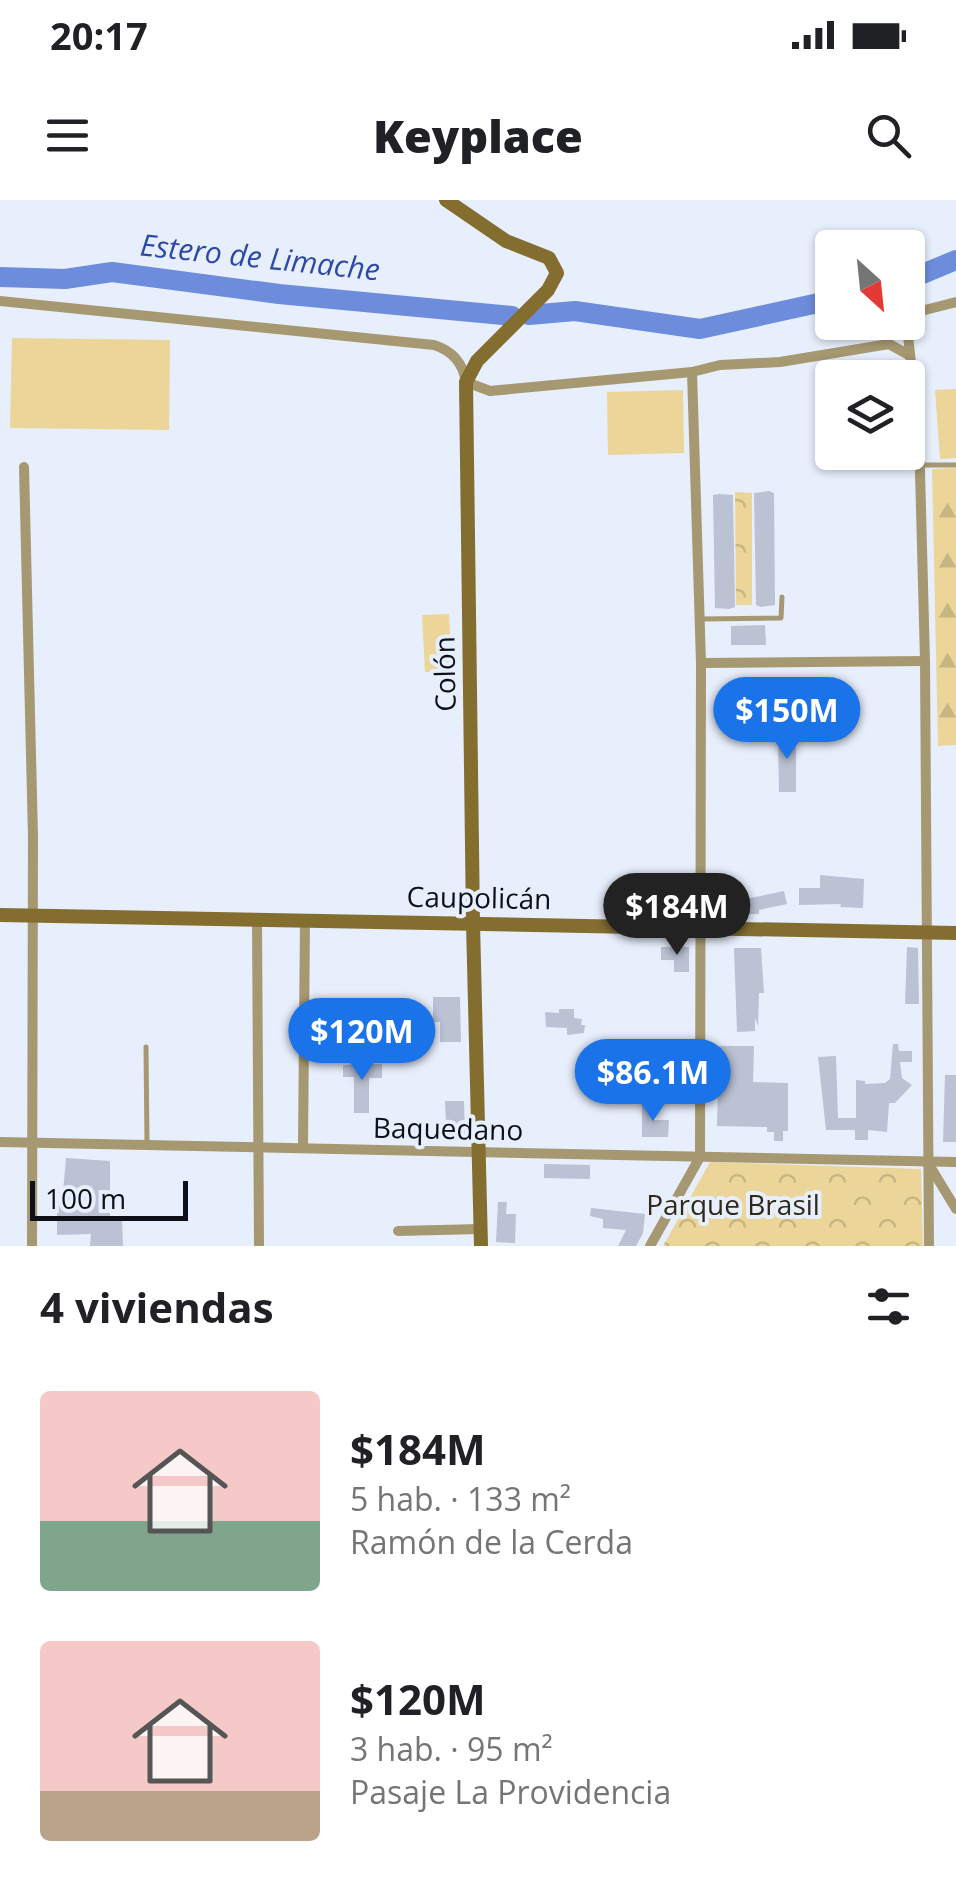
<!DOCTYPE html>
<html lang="es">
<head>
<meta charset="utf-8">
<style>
	:root { --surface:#fff; --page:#f2f2f2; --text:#202124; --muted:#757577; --accent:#1a73e8 }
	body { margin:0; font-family:"Open Sans",sans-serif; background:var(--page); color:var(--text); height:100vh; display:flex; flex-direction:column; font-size:38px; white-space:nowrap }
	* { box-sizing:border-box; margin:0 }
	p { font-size:32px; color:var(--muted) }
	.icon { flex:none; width:55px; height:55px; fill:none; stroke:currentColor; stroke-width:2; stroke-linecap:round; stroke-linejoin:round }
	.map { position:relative; height:1046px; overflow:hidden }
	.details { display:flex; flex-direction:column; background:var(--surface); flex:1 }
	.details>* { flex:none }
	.needle { width:65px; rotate:153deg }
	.fabs { position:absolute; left:815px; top:30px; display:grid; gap:20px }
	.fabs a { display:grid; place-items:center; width:110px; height:110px; border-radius:10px; background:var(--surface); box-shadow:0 2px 8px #0004; font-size:50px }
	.scale { position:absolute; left:30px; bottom:25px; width:158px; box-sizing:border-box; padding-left:10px; border:5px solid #0d1016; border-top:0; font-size:28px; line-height:35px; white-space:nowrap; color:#0d1016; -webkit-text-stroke:8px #e7eefc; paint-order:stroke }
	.price { position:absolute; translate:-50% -85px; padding:0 22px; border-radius:35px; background:var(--accent); color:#fff; font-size:32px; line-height:65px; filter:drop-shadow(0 2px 5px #0008) }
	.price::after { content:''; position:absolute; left:50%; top:60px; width:30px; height:22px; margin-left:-15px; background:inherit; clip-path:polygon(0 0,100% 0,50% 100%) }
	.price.active { background:#222; color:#fff }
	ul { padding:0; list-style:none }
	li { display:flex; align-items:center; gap:30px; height:250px; padding:0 40px }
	li span { display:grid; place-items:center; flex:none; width:280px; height:200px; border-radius:10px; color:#555 }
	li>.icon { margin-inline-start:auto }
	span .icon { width:120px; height:120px; fill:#fffc; stroke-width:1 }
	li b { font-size:42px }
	h2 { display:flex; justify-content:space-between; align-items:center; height:120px; padding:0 40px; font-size:42px }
	.status { display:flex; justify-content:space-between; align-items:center; height:70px; padding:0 50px; background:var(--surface); direction:ltr }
	.status svg { height:28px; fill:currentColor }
	header { display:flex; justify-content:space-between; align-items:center; height:130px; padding:0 40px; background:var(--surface); font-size:45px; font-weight:800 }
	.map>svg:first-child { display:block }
	.forest { fill:url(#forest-firs) }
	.park { fill:url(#park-crowns) }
	.garden { fill:#ebd598 }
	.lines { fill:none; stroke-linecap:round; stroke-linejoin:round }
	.river { stroke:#6d8cdc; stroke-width:20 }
	.building { fill:#bac2d4 }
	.lane { stroke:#a69871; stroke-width:5 }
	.street { stroke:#a69871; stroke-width:10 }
	.secondary { stroke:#836e30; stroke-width:14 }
	.labels { text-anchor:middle; stroke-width:8; stroke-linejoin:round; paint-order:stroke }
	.street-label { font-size:28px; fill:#0d1016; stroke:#e7eefc }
	.park-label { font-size:28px; fill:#302918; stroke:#e7eefc }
	.water-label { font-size:30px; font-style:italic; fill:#2d49a7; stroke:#e7eefc }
</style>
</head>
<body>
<div class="status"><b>20:17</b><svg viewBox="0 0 49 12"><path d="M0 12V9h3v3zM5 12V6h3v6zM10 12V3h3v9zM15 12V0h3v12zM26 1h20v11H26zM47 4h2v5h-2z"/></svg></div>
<header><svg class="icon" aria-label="menu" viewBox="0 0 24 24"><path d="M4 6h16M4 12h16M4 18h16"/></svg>Keyplace<svg class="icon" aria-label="search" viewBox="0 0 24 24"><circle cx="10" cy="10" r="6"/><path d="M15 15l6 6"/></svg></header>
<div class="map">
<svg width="956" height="1046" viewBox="0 0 956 1046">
	<defs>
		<pattern id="forest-firs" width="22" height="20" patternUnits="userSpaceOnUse" patternTransform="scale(2.5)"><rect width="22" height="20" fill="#ebd598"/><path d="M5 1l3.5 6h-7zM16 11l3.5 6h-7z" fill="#c8b682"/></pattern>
		<pattern id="park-crowns" width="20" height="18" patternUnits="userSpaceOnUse" patternTransform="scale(2.5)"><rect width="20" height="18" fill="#ebd598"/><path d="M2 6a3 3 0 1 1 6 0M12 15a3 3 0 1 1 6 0" fill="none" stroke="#c8b682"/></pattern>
	</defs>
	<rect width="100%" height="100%" fill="#e7eefc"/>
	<polygon class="forest" points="956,268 956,545 938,546 932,269"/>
	<g class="park">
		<polygon points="735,292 752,293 752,405 736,405"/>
		<polygon points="710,962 921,969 923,1046 663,1046"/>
	</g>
	<g class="garden">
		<polygon points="12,138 170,140 169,230 10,228"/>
		<polygon points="956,189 956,258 940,259 935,190"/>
		<polygon points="683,190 684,253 608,255 607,192"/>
		<polygon points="449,414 452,471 425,472 422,415"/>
	</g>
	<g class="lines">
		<g class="river">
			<polyline points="0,77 65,79 112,72 279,94 512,116"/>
			<polyline points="908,80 956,60"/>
			<polyline points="529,115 575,111 700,129 832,100"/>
		</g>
	</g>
	<g class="building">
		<polygon points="769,291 774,293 775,405 761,407 756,405 754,293"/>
		<polygon points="718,294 733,295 735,407 729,409 715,408 713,295"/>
		<polygon points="765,425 766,445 731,445 731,426"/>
		<polygon points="778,533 796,533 796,592 779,592"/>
		<polygon points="820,675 864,679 863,708 840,707 841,704 799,705 799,688 820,688"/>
		<polygon points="784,691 787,704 759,710 759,714 721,714 721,704"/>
		<polygon points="661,747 689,747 689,772 674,772 674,760 661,760"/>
		<polygon points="907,747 918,748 919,804 905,804"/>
		<polygon points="734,748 761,748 764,793 759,793 758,826 755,818 755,831 737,832"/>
		<polygon points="433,797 460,797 461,842 440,842 440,822 433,822"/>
		<polygon points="559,809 574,809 574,818 582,819 581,825 585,825 584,833 567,835 567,828 546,827 545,812 559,813"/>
		<polygon points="893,844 898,844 899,851 912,851 912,862 900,862 902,878 912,885 895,903 889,903 887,932 868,930 868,940 855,940 855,930 826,930 818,857 836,856 838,918 856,918 856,880 865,881 865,884 885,883 890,879"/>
		<polygon points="719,846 754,846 753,882 788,883 788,931 783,931 783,941 774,941 774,932 767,932 767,927 717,926"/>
		<polygon points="382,864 382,878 369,878 369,913 354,913 354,877 343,877 343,865"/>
		<polygon points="945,875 956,875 956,942 943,942"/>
		<polygon points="445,901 464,901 465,938 402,936 402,923 446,924"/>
		<polygon points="642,905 654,905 654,920 669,920 668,937 642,937"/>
		<polygon points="66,958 110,961 110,1017 122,1018 123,1046 90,1046 91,1034 57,1035 57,992 63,992"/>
		<polygon points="544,964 590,965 590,979 544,978"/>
		<polygon points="498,1002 507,1002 506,1014 516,1014 515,1043 496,1042"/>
		<polygon points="591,1008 645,1014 643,1033 636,1046 618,1046 626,1030 603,1028 603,1019 590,1016"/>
	</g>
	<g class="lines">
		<g class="lane">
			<polyline points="920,265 956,265"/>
			<polyline points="702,419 781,418 782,397"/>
			<polyline points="146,847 147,944"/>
		</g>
		<g class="street">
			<path d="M0,101L434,145C453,151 463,163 466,182L490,191L692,172L720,165L780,162L889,144L909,155"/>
			<polyline points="24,267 33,637 32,1046"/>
			<polyline points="701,463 925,461"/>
			<polyline points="257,720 259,1046"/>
			<polyline points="0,942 956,962"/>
			<polyline points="303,948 305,720"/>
			<polyline points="928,963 956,1009"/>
			<polyline points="398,1031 481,1029"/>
			<polyline points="650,1046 700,957 701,463 692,172"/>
			<polyline points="929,1046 925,461 919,233 907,127 921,111 956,102"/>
		</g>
		<g class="secondary">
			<polyline points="446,0 506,41 549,58 557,73 548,90 477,161 466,182 473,723 481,1046"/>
			<polyline points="0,715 956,733"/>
		</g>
	</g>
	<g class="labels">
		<g class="street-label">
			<text transform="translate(445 474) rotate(-91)" y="10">Colón</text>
			<text transform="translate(479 698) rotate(1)" y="10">Caupolicán</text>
			<text transform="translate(448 929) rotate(1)" y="10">Baquedano</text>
		</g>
		<g class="park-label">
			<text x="733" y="1015">Parque Brasil</text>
		</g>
		<g class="water-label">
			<text transform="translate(260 58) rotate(6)" y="10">Estero de Limache</text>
		</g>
	</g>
</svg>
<div class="fabs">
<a><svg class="needle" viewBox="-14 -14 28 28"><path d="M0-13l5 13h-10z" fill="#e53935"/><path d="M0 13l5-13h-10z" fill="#757577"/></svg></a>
<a><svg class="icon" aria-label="layers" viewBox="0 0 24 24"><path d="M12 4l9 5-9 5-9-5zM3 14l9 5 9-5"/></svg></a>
</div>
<div class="scale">100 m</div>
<b class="price" style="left:787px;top:562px">$150M</b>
<b class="price active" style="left:677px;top:758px">$184M</b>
<b class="price" style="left:362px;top:883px">$120M</b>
<b class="price" style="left:653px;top:924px">$86.1M</b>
</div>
<section class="details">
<h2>4 viviendas<svg class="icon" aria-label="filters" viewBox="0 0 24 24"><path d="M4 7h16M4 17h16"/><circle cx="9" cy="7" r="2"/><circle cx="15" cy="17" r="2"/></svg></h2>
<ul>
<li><span style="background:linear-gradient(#f6c9c9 65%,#7fa58c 0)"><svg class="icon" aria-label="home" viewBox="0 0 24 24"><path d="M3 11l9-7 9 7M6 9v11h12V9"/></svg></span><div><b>$184M</b><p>5 hab. · 133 m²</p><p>Ramón de la Cerda</p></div></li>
<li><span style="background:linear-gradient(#f6c9c9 75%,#b9a48a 0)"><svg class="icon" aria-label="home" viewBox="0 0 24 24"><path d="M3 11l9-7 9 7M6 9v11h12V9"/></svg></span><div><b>$120M</b><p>3 hab. · 95 m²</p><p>Pasaje La Providencia</p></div></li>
</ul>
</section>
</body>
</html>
